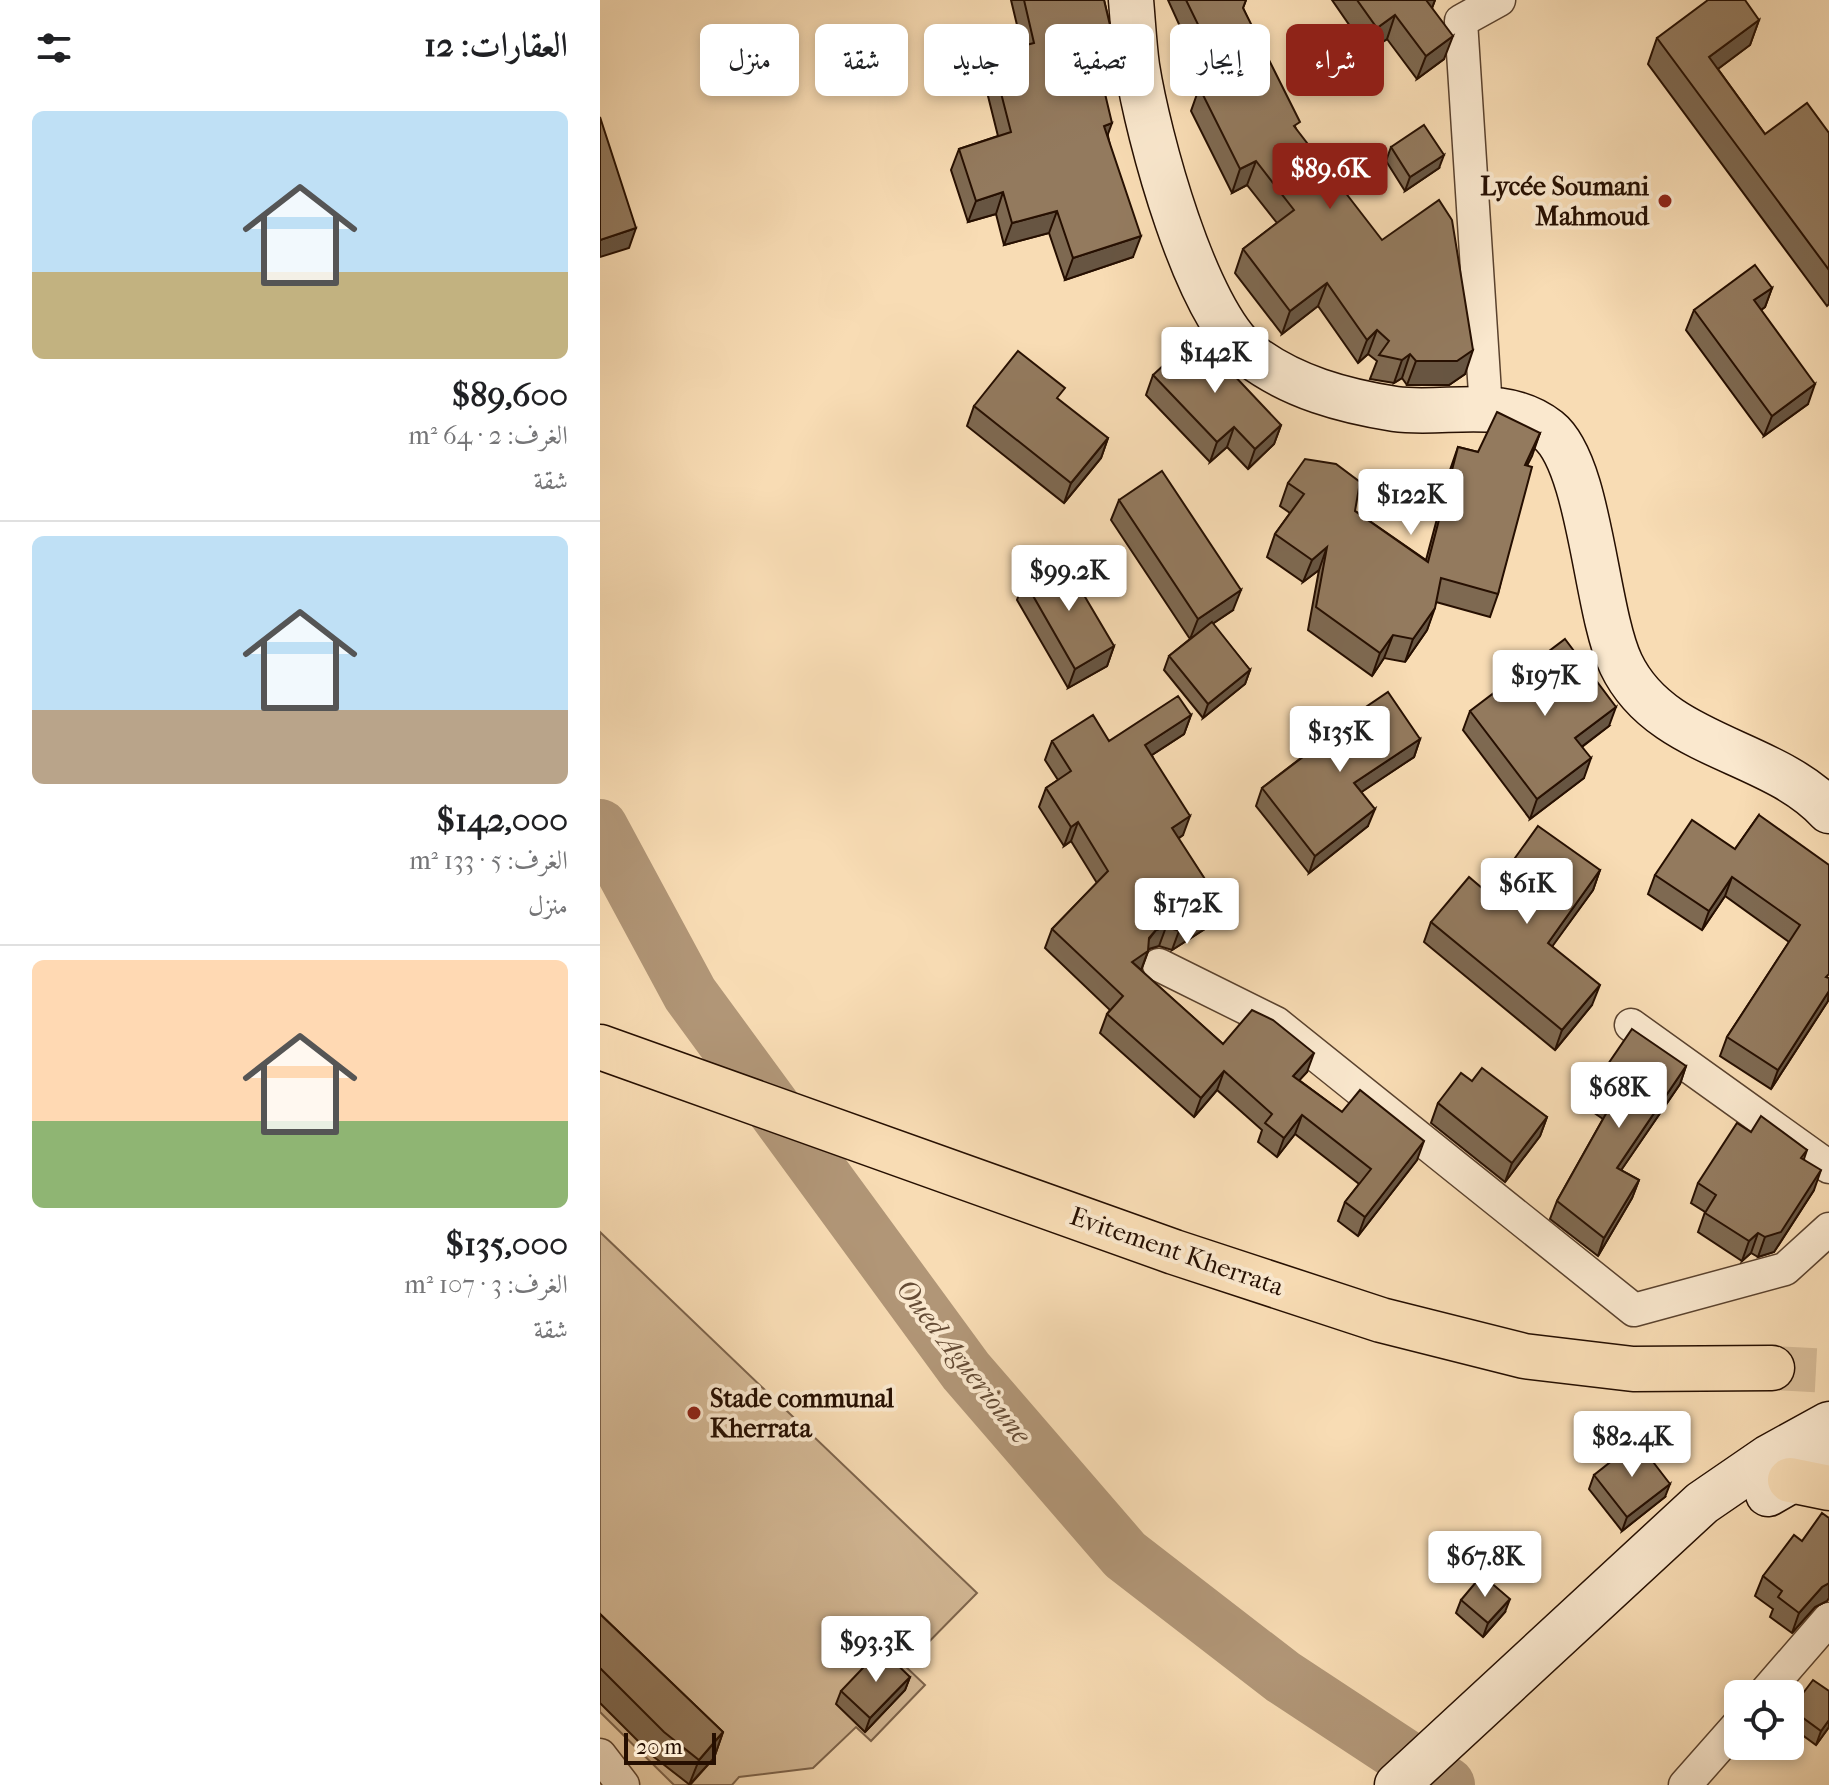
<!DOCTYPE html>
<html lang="ar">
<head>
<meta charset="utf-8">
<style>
	:root { --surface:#fff; --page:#f2f2f2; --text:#202124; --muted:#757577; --line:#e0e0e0; --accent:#8f2418 }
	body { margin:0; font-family:"IM FELL French Canon",Amiri,serif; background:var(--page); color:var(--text); direction:rtl; height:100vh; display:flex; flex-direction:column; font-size:30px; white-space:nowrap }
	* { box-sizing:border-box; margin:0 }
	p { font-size:26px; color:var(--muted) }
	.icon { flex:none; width:44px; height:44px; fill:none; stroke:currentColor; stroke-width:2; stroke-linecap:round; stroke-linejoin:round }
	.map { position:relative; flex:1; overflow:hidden; direction:ltr }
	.details { display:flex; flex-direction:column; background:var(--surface); width:600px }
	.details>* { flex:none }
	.guide { position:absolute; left:24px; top:24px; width:760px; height:72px; direction:rtl; display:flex; gap:16px }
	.tools { position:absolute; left:1124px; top:1680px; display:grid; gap:16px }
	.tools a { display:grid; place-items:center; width:80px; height:80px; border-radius:12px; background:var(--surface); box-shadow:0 4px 12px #0003; font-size:40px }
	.scale { position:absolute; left:24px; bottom:20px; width:92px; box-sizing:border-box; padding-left:8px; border:4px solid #260f01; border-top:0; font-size:22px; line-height:28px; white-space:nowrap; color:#260f01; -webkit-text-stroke:6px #fae8ce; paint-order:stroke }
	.price { position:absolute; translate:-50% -68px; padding:0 18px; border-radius:8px; background:#fff; color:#222; font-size:26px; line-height:52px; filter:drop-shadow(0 2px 4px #0008) }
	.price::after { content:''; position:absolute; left:50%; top:48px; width:24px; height:18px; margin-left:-12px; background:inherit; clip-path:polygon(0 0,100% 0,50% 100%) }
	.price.active { background:var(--accent); color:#fff }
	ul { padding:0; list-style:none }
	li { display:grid; align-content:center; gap:16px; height:424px; padding:0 32px }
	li+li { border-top:2px solid var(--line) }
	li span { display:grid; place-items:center; height:248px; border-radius:12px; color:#555 }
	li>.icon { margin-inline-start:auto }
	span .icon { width:144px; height:144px; fill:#fffc; stroke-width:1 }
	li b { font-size:34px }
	h2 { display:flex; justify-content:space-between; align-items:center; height:96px; padding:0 32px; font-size:34px }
	.chip { padding:0 28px; border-radius:12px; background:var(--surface); box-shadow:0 4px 12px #0003; font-size:28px; line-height:72px }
	.chip.active { background:var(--accent); color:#fff }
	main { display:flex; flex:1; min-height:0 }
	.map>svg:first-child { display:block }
	.green { fill:#d4b996; stroke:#7d644c; stroke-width:2 }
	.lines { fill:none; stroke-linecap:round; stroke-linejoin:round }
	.river { stroke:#b19677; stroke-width:56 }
	.primary-tunnel { stroke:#d8bd99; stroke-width:44; stroke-dasharray:44 22; stroke-linecap:butt }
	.street-casing { stroke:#5a422e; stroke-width:35 }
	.secondary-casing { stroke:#260f01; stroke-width:47 }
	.primary-casing { stroke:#260f01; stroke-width:47 }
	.street { stroke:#fae8ce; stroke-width:32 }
	.secondary { stroke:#fae8ce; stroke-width:44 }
	.primary { stroke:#f8dcb4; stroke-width:44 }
	.wall { fill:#7e6951; stroke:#260f01; stroke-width:2 }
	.shaded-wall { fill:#675542; stroke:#260f01; stroke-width:2 }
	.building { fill:#937a5e; stroke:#260f01; stroke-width:2 }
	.poi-dot { fill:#8f2418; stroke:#fae8ce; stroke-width:3 }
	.labels { text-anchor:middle; stroke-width:8; stroke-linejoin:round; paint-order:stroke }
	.poi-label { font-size:26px; font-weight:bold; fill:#260f01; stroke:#fae8ce; text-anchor:end }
	.street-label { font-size:26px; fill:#260f01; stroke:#fae8ce }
	.water-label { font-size:28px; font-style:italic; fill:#654c36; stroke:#fae8ce }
</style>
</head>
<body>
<main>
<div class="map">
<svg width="1229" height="1785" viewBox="0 0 1229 1785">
	<rect width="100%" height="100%" fill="#f8dcb4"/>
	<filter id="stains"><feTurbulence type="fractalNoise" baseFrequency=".0025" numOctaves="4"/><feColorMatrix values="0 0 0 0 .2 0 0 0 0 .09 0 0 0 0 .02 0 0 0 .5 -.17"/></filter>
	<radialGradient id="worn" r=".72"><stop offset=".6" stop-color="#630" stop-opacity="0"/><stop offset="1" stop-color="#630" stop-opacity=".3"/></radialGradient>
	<polygon class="green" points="0,1232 377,1593 305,1666 325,1685 271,1741 256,1727 213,1768 139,1777 132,1785 74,1785 0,1712"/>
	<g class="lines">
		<polyline class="river" points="0,827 90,994 366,1371 525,1555 683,1677 847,1785"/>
		<polyline class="primary-tunnel" points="1172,1368 1229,1371"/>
		<defs>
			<g id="street">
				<polyline points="886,409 861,21 899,0"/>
				<polyline points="559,965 676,1023 1034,1310 1185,1269 1229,1229"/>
				<polyline points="1031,1025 1229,1167"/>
				<polyline points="1164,1694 1229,1619"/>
				<polyline points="0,1755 23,1785"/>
				<polyline points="1085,1785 1138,1725"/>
			</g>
			<g id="secondary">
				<path d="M531,0C533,22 534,44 537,66C548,136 595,312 650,355C692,387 744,401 795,409C846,416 904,395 948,430C991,464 995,609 1021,664C1061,748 1171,748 1229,811"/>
				<polyline points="1168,1494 1229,1459"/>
				<polyline points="797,1785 1102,1503 1169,1457 1229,1424"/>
			</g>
			<g id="primary">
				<polyline points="0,1047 574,1252 781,1320 924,1356 1033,1369 1172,1368"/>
				<polyline points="1190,1480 1229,1488"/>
			</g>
		</defs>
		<use href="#street" class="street-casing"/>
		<use href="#secondary" class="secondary-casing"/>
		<use href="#primary" class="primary-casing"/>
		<use href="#street" class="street"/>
		<use href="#secondary" class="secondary"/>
		<use href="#primary" class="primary"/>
	</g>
	<g class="wall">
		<polygon points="411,0 504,0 521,71 514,93 505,95 508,136 533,257 465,280 449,233 404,245 396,214 368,222 351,170 359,149 398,136 383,76 391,54 422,46"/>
		<polygon points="568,0 646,0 643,8 697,131 865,374 849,385 807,385 802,378 794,383 770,379 777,361 768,354 758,363 718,306 682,334 635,273 643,249 677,223 647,185 632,193 591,111 603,77"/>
		<polygon points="732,0 835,0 832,8 844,59 817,79 787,39 768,52"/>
		<polygon points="1159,20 1150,45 1118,69 1165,134 1229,133 1229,304 1227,306 1048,64 1057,38"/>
		<polygon points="791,147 839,168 805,191 786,161"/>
		<polygon points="1172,288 1165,307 1161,310 1208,404 1164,436 1086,330 1094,310"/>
		<polygon points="553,375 681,425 674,444 648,469 627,447 610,462 546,395"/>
		<polygon points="374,406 508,438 501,458 464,503 367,426"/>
		<polygon points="940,433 927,465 898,594 890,617 836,602 827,630 805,662 784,658 772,676 708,630 719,570 703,582 667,557 675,534 690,513 680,506 688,483 755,511 826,560 850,470 858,447 878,452"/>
		<polygon points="519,500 633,610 612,624 650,670 645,684 603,718 564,670 569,656 590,639 511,520"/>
		<polygon points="424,580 514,646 507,666 468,688 417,600"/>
		<polygon points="870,711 1009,726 982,747 984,778 930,819 863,730"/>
		<polygon points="591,715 584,734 552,755 583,835 578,839 621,904 614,923 572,950 559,946 549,949 541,971 623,1044 707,1072 699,1080 742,1112 817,1160 758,1236 738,1221 745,1202 759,1184 695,1134 677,1157 658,1142 662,1130 617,1090 594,1117 500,1033 507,1014 510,1010 445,948 452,929 497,883 471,841 464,846 439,807 446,788 458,780 445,760 452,741 509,741"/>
		<polygon points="726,734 820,739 814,757 761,792 768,826 709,873 656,806 662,788 723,741"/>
		<polygon points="1159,815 1228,1001 1171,1089 1120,1056 1127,1037 1189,942 1125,896 1102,930 1048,894 1055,875 1135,849"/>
		<polygon points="1000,870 993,890 952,946 992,1005 955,1050 824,942 831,922 889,894"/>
		<polygon points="1086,1066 1080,1084 1021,1170 1039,1180 1032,1198 998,1256 950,1219 957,1201 1003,1119 984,1106 991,1089"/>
		<polygon points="872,1081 947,1117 940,1136 905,1182 831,1123 838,1103"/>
		<polygon points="1151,1132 1207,1150 1204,1159 1214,1190 1174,1252 1158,1257 1151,1253 1142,1261 1098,1232 1105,1212 1091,1203 1098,1183"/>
		<polygon points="994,1475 1065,1497 1022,1531 989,1489"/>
		<polygon points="1229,1518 1229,1598 1227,1601 1215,1607 1192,1633 1170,1617 1173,1609 1155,1596 1163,1576"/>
		<polygon points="861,1600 905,1612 883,1637 856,1613"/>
		<polygon points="0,1614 123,1732 114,1758 90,1785 54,1757 0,1703"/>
		<polygon points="310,1677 305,1690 265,1732 236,1704 241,1691"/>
		<polygon points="1191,1709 1229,1727 1216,1745 1190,1726"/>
	</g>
	<g class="shaded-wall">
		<polygon points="822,0 835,0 832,8 814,20"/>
		<polygon points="795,15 787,39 768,52 777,28"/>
		<polygon points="1159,20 1150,45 1099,83 1109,57"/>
		<polygon points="853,36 844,59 817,79 826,56"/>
		<polygon points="521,71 514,93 493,98 501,77"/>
		<polygon points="512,123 504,145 504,126"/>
		<polygon points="844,155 839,168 805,191 810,177"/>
		<polygon points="656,161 647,185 632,193 640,169"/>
		<polygon points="403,192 396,214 368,222 376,201"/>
		<polygon points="457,211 449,233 404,245 412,223"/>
		<polygon points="36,228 29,248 0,257 0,240"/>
		<polygon points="541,236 533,257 465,280 473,258"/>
		<polygon points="727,283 718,306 682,334 690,311"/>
		<polygon points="1172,288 1165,307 1147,320 1154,300"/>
		<polygon points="777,330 768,354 758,363 767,340"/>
		<polygon points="873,350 865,374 849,385 807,385 816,361"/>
		<polygon points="810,354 802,378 794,383 802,360"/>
		<polygon points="1215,384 1208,404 1164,436 1172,416"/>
		<polygon points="681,425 674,444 648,469 655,449"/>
		<polygon points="634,427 627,447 610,462 617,442"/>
		<polygon points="940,433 932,456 916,487 925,465"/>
		<polygon points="508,438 501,458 464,503 471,483"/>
		<polygon points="727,547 719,570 703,582 712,560"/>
		<polygon points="641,590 633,610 590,639 598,619"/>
		<polygon points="835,608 827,630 805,662 813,639"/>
		<polygon points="793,635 784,658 772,676 780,653"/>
		<polygon points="514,646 507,666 468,688 475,669"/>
		<polygon points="650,670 645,684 603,718 608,704"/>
		<polygon points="1016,707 1009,726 968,757 975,738"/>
		<polygon points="591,715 584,734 538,764 545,745"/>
		<polygon points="820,739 814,757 748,801 754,783"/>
		<polygon points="991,758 984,778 930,819 937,799"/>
		<polygon points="775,809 768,826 709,873 715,856"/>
		<polygon points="590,816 583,835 565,847 572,828"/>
		<polygon points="478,822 471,841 464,846 471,827"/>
		<polygon points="1000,870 993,890 941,962 948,943"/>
		<polygon points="1132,877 1125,896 1102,930 1109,911"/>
		<polygon points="621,904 614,923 572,950 579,931"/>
		<polygon points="566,927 559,946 549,949 545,953 548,951 541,970 532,962 556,930"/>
		<polygon points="1000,985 992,1005 955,1050 962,1030"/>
		<polygon points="1229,991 1228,1001 1171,1089 1178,1070"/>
		<polygon points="714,1053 707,1072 686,1095 693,1076"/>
		<polygon points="1086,1066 1080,1084 1011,1185 1017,1168"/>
		<polygon points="624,1071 617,1090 594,1117 601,1098"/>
		<polygon points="702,1115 695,1134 677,1157 684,1138"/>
		<polygon points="947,1117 940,1136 905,1182 912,1163"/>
		<polygon points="824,1141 817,1160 758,1236 765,1217"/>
		<polygon points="1221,1170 1214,1190 1174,1252 1158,1257 1165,1237"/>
		<polygon points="1039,1180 1032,1198 998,1256 1004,1238"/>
		<polygon points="1158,1233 1151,1253 1142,1261 1149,1241"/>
		<polygon points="1070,1484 1065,1497 1022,1531 1027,1517"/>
		<polygon points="1229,1583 1229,1598 1227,1601 1215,1607 1192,1633 1199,1613 1222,1587"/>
		<polygon points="910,1599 905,1612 883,1637 888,1623"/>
		<polygon points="310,1677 305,1690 265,1732 270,1718"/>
		<polygon points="1229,1720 1229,1727 1216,1745 1221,1731"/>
		<polygon points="123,1732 114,1758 89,1785 99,1760"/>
	</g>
	<g class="building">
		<polygon points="424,0 504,0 521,71 501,77 512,123 504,126 541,236 473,258 457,211 412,223 403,192 376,201 359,149 411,132 391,54 434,43"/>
		<polygon points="586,0 646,0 643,8 700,122 694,126 782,240 839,200 852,220 873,350 857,361 816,361 810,354 802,360 779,355 789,341 777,330 767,340 727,283 690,311 643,249 694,210 656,161 640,169 599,87 612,53"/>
		<polygon points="757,0 826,0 853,36 826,56 795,15 777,28"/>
		<polygon points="1108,0 1145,0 1159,20 1109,57 1165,134 1207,103 1229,133 1229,270 1057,38"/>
		<polygon points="0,117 36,228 0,240"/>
		<polygon points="824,125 844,155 810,177 791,147"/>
		<polygon points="1155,265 1172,288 1154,300 1215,384 1172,416 1094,310"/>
		<polygon points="596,335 681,425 655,449 634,427 617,442 553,375"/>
		<polygon points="418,351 465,388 457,398 508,438 471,483 374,406"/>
		<polygon points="897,412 940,433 925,465 932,467 898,594 841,578 835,608 813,639 793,635 780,653 716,607 727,547 712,560 675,534 704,494 688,483 705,459 736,464 760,482 755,511 828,562 858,447 878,452"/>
		<polygon points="562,471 641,590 598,619 519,500"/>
		<polygon points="462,558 514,646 475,669 424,580"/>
		<polygon points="612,622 650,670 608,704 569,656"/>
		<polygon points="965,639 1016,707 975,738 991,758 937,799 870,711"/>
		<polygon points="788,692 820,739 754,783 775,809 715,856 662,788 728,738 726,734"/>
		<polygon points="578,696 591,715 545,745 590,816 572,828 621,904 579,931 566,927 556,930 549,938 548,951 532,962 623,1044 652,1010 673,1020 714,1053 693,1076 742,1112 760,1090 824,1141 765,1217 745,1202 771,1169 702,1115 684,1138 665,1123 672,1114 624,1071 601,1098 507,1014 523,996 452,929 508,871 478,822 471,827 446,788 471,771 452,741 493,715 509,741"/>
		<polygon points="1159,815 1229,865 1229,974 1226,977 1229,978 1229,991 1178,1070 1127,1037 1200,925 1132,877 1109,911 1055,875 1092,820 1135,849"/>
		<polygon points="938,826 1000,870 948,943 1000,985 962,1030 831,922 869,877 889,894"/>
		<polygon points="1032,1029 1086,1066 1017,1168 1039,1180 1004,1238 957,1201 1012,1103 991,1089"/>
		<polygon points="882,1068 947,1117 912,1163 838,1103 861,1073 872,1081"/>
		<polygon points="1161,1116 1207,1150 1201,1158 1221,1170 1181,1232 1165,1237 1158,1233 1149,1241 1105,1213 1116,1195 1098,1183 1137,1123 1151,1132"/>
		<polygon points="1037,1441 1070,1484 1027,1517 994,1475"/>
		<polygon points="1222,1513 1229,1518 1229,1583 1222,1587 1199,1613 1178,1597 1182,1591 1163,1576 1194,1535 1202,1541"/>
		<polygon points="882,1575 910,1599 888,1623 861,1600"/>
		<polygon points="0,1614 123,1732 99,1760 64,1732 0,1668"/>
		<polygon points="281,1649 310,1677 270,1718 241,1691"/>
		<polygon points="1213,1680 1229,1691 1229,1720 1221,1731 1191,1709"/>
	</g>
	<g class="poi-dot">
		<circle cx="1065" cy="201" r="8"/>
		<circle cx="94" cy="1413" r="8"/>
	</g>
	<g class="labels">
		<g class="poi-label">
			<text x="1049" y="195">Lycée Soumani<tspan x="1049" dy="30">Mahmoud</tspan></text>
			<text x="110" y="1407" text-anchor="start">Stade communal<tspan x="110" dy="30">Kherrata</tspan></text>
		</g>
		<g class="street-label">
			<text transform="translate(577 1251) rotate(19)" y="9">Evitement Kherrata</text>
		</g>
		<g class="water-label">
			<text transform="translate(364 1361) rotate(52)" y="10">Oued Aguerioune</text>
		</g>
	</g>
	<rect width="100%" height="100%" filter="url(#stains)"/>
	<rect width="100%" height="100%" fill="url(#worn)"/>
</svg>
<div class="tools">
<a><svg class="icon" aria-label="locate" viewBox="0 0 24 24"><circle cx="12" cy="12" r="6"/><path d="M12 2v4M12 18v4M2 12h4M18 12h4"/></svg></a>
</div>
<div class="scale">20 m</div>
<b class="price active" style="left:730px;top:211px">$89.6K</b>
<b class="price" style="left:615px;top:395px">$142K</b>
<b class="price" style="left:811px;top:537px">$122K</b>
<b class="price" style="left:469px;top:613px">$99.2K</b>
<b class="price" style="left:945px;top:718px">$197K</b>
<b class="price" style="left:740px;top:774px">$135K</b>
<b class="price" style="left:927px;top:926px">$61K</b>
<b class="price" style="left:587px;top:946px">$172K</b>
<b class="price" style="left:1019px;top:1130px">$68K</b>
<b class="price" style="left:1032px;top:1479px">$82.4K</b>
<b class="price" style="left:885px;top:1599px">$67.8K</b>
<b class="price" style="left:276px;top:1684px">$93.3K</b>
<div class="guide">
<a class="chip active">شراء</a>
<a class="chip">إيجار</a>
<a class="chip">تصفية</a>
<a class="chip">جديد</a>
<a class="chip">شقة</a>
<a class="chip">منزل</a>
</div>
</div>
<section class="details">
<h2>العقارات: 12<svg class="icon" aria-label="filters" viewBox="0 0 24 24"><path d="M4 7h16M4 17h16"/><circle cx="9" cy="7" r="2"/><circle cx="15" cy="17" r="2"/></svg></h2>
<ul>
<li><span style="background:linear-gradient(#bfe0f5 65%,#c2b280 0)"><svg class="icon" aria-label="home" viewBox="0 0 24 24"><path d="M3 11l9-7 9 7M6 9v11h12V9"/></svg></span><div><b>$89,600</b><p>الغرف: 2 · 64 m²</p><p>شقة</p></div></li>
<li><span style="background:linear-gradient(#bfe0f5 70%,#b9a48a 0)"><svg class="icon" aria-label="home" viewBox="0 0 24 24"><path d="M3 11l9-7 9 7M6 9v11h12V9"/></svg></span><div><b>$142,000</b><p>الغرف: 5 · 133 m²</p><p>منزل</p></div></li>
<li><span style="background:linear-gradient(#ffd9b3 65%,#8fb573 0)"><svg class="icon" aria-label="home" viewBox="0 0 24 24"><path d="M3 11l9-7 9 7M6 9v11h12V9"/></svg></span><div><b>$135,000</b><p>الغرف: 3 · 107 m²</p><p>شقة</p></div></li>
</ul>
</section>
</main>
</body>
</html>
